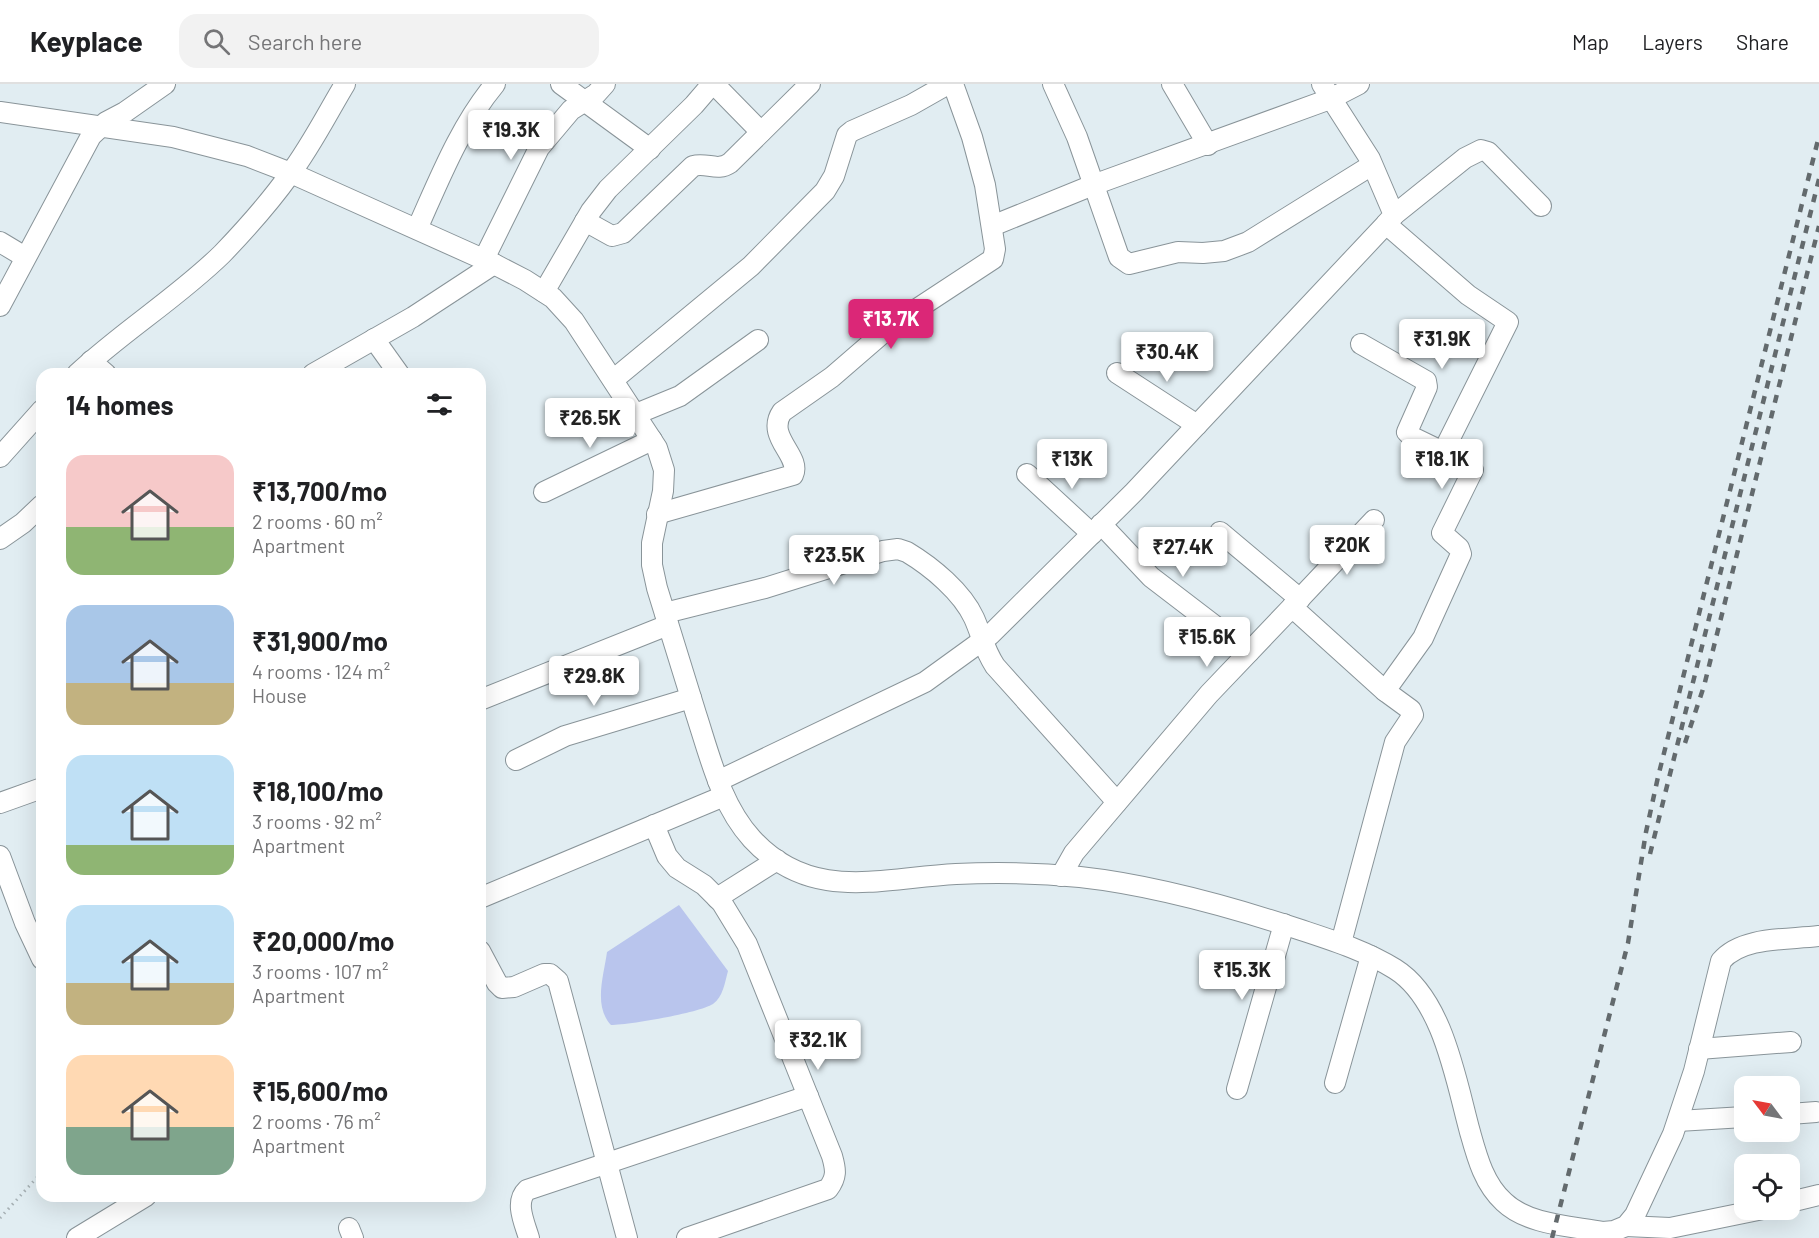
<!DOCTYPE html>
<html lang="en">
<head>
<meta charset="utf-8">
<style>
	:root { --surface:#fff; --page:#f2f2f2; --text:#202124; --muted:#757577; --line:#e0e0e0; --accent:#db2777 }
	body { margin:0; font-family:Barlow,sans-serif; background:var(--page); color:var(--text); height:100vh; display:flex; flex-direction:column; font-size:22px; white-space:nowrap }
	* { box-sizing:border-box; margin:0 }
	p { font-size:20px; color:var(--muted) }
	.icon { flex:none; width:33px; height:33px; fill:none; stroke:currentColor; stroke-width:2; stroke-linecap:round; stroke-linejoin:round }
	.map { position:relative; flex:1; overflow:hidden }
	.sheet { position:absolute; left:36px; top:284px; width:450px; height:834px; display:flex; flex-direction:column; background:var(--surface); border-radius:18px; box-shadow:0 6px 24px #0002 }
	.sheet>* { flex:none }
	.needle { width:39px; rotate:302deg }
	.tools { position:absolute; left:1734px; top:992px; display:grid; gap:12px }
	.tools a { display:grid; place-items:center; width:66px; height:66px; border-radius:12px; background:var(--surface); box-shadow:0 6px 24px #0002; font-size:30px }
	.price { position:absolute; translate:-50% -51px; padding:0 14px; border-radius:6px; background:#fff; color:#222; font-size:20px; line-height:39px; filter:drop-shadow(0 2px 3px #0008) }
	.price::after { content:''; position:absolute; left:50%; top:36px; width:18px; height:14px; margin-left:-9px; background:inherit; clip-path:polygon(0 0,100% 0,50% 100%) }
	.price.selected { background:var(--accent); color:#fff }
	ul { padding:0; list-style:none }
	li { display:flex; align-items:center; gap:18px; height:150px; padding:0 30px }
	li span { display:grid; place-items:center; flex:none; width:168px; height:120px; border-radius:18px; color:#555 }
	li>.icon { margin-inline-start:auto }
	span .icon { width:72px; height:72px; fill:#fffc; stroke-width:1 }
	li b { font-size:26px }
	h2 { display:flex; justify-content:space-between; align-items:center; height:72px; padding:0 30px; font-size:26px }
	header { display:flex; align-items:center; gap:36px; box-sizing:border-box; height:84px; padding:0 30px; background:var(--surface); border-bottom:2px solid var(--line) }
	header strong { font-size:28px }
	nav { display:flex; gap:33px; margin-inline-start:auto; font-size:21px }
	.search { width:420px; height:54px; background:var(--page); display:flex; align-items:center; gap:15px; box-sizing:border-box; padding:0 21px; border-radius:18px; color:var(--muted); font-size:22px }
	.map>svg:first-child { display:block }
	.water { fill:#b9c5ed }
	.lines { fill:none; stroke-linecap:round; stroke-linejoin:round }
	.minor-casing { stroke:#899499; stroke-width:22 }
	.path { stroke:#a6b0b4; stroke-width:3; stroke-dasharray:1.5 4.5; stroke-linecap:butt }
	.minor { stroke:#fff; stroke-width:20 }
	.rail { stroke:#636a6d; stroke-width:4.5; stroke-dasharray:8 8; stroke-linecap:butt }
</style>
</head>
<body>
<header>
<strong>Keyplace</strong>
<div class="search"><svg class="icon" aria-label="search" viewBox="0 0 24 24"><circle cx="10" cy="10" r="6"/><path d="M15 15l6 6"/></svg>Search here</div>
<nav><a>Map</a><a>Layers</a><a>Share</a></nav>
</header>
<div class="map">
<svg width="1819" height="1154" viewBox="0 0 1819 1154">
	<rect width="100%" height="100%" fill="#e1edf2"/>
	<path class="water" d="M679,821L728,887C725,898 723,913 713,920C699,929 628,941 611,941C593,922 604,891 607,868Z"/>
	<g class="lines">
		<defs>
			<g id="minor">
				<polyline points="561,0 650,65"/>
				<polyline points="714,0 761,48"/>
				<polyline points="1053,0 1077,53 1119,173 1129,180 1178,168 1203,169 1224,167 1248,158 1372,81"/>
				<polyline points="1172,0 1208,61"/>
				<polyline points="1322,0 1370,75 1394,131 1386,140 1468,211 1508,238 1443,368 1473,386 1442,449 1459,464 1461,470 1423,554 1385,607 1411,626 1413,631 1395,658 1341,859"/>
				<path d="M0,28L173,53L247,72L291,89L494,180L525,196L553,214L574,237L657,364L664,386L663,407L652,459V481L657,504C670,546 683,588 696,630C710,673 721,721 752,755C811,819 880,794 956,790C997,788 1039,789 1080,793C1153,801 1228,822 1298,845C1331,856 1364,866 1395,885C1443,915 1456,997 1470,1048C1477,1073 1484,1100 1504,1118C1528,1141 1572,1142 1603,1148L1614,1147L1626,1142L1635,1131L1673,1050L1694,987L1721,877C1742,852 1788,856 1819,852"/>
				<polyline points="1394,131 1465,74 1481,66 1488,68 1541,122"/>
				<path d="M585,137L612,152L623,149L693,82C707,78 717,88 730,79L810,0"/>
				<polyline points="992,142 1093,101 1330,15 1359,0"/>
				<path d="M417,145C439,96 460,42 495,0"/>
				<polyline points="0,158 25,173"/>
				<polyline points="484,175 539,64 571,26 596,10 605,0"/>
				<polyline points="544,208 591,127 608,105 694,21 712,0"/>
				<polyline points="0,222 91,52 106,38 125,28 165,0"/>
				<polyline points="374,255 399,290"/>
				<polyline points="1361,260 1426,297 1427,303 1407,348 1412,353 1443,368"/>
				<polyline points="91,277 106,290"/>
				<polyline points="1117,289 1197,341"/>
				<path d="M77,290C123,247 177,214 222,170C246,145 270,118 290,90C311,62 327,30 345,0"/>
				<polyline points="313,290 413,233 494,180"/>
				<polyline points="613,296 751,182 825,107 834,92 847,51 852,47 911,21 948,0"/>
				<polyline points="636,330 680,312 758,256"/>
				<polyline points="0,373 42,326"/>
				<polyline points="1027,390 1092,450"/>
				<polyline points="544,408 652,356"/>
				<path d="M657,430L793,391C802,372 765,353 782,328L832,293L891,242L993,175L995,165L985,101L972,53L953,0"/>
				<polyline points="1101,440 1151,493 1249,568"/>
				<polyline points="1220,448 1300,515"/>
				<polyline points="0,455 23,439 42,421"/>
				<polyline points="1292,523 1374,436"/>
				<path d="M665,529L765,504L883,467L898,465L907,468C932,483 962,508 974,534C982,552 984,565 995,582L1117,718"/>
				<polyline points="480,616 668,541"/>
				<polyline points="516,676 565,652 691,614"/>
				<polyline points="718,697 925,598 990,551 1134,408 1386,140"/>
				<polyline points="0,719 42,704"/>
				<path d="M654,741L667,772L677,784L704,801L722,819L747,860L832,1072C836,1086 837,1093 828,1105L687,1154"/>
				<polyline points="0,772 25,839 42,875"/>
				<polyline points="1061,792 1074,769 1209,610 1292,523 1385,607"/>
				<polyline points="480,814 724,712"/>
				<polyline points="717,814 777,776"/>
				<polyline points="480,867 497,899 502,904 514,903 544,890 550,890 558,897 627,1154"/>
				<polyline points="1699,965 1791,958"/>
				<polyline points="1335,999 1371,872"/>
				<polyline points="1237,1005 1284,840"/>
				<polyline points="1790,1030 1816,1028"/>
				<polyline points="1678,1037 1744,1033"/>
				<polyline points="1790,1118 1819,1111"/>
				<polyline points="1626,1142 1670,1144 1763,1125"/>
				<polyline points="349,1144 353,1154"/>
				<polyline points="77,1154 146,1112"/>
				<path d="M529,1154C525,1140 514,1118 527,1106L808,1012"/>
			</g>
		</defs>
		<use href="#minor" class="minor-casing"/>
		<polyline class="path" points="0,1134 42,1088"/>
		<use href="#minor" class="minor"/>
		<g class="rail">
			<polyline points="1685,659 1704,602 1819,142"/>
			<polyline points="1650,770 1819,95"/>
			<polyline points="1552,1154 1628,859 1646,748 1658,693 1819,52"/>
		</g>
	</g>
</svg>
<div class="tools">
<a><svg class="needle" viewBox="-14 -14 28 28"><path d="M0-13l5 13h-10z" fill="#e53935"/><path d="M0 13l5-13h-10z" fill="#757577"/></svg></a>
<a><svg class="icon" aria-label="locate" viewBox="0 0 24 24"><circle cx="12" cy="12" r="6"/><path d="M12 2v4M12 18v4M2 12h4M18 12h4"/></svg></a>
</div>
<b class="price" style="left:511px;top:77px">₹19.3K</b>
<b class="price selected" style="left:891px;top:266px">₹13.7K</b>
<b class="price" style="left:1442px;top:286px">₹31.9K</b>
<b class="price" style="left:1167px;top:299px">₹30.4K</b>
<b class="price" style="left:590px;top:365px">₹26.5K</b>
<b class="price" style="left:1072px;top:406px">₹13K</b>
<b class="price" style="left:1442px;top:406px">₹18.1K</b>
<b class="price" style="left:1347px;top:492px">₹20K</b>
<b class="price" style="left:1183px;top:494px">₹27.4K</b>
<b class="price" style="left:834px;top:502px">₹23.5K</b>
<b class="price" style="left:1207px;top:584px">₹15.6K</b>
<b class="price" style="left:594px;top:623px">₹29.8K</b>
<b class="price" style="left:1242px;top:917px">₹15.3K</b>
<b class="price" style="left:818px;top:987px">₹32.1K</b>
<section class="sheet">
<h2>14 homes<svg class="icon" aria-label="filters" viewBox="0 0 24 24"><path d="M4 7h16M4 17h16"/><circle cx="9" cy="7" r="2"/><circle cx="15" cy="17" r="2"/></svg></h2>
<ul>
<li><span style="background:linear-gradient(#f6c9c9 60%,#8fb573 0)"><svg class="icon" aria-label="home" viewBox="0 0 24 24"><path d="M3 11l9-7 9 7M6 9v11h12V9"/></svg></span><div><b>₹13,700/mo</b><p>2 rooms · 60 m²</p><p>Apartment</p></div></li>
<li><span style="background:linear-gradient(#a9c7e8 65%,#c2b280 0)"><svg class="icon" aria-label="home" viewBox="0 0 24 24"><path d="M3 11l9-7 9 7M6 9v11h12V9"/></svg></span><div><b>₹31,900/mo</b><p>4 rooms · 124 m²</p><p>House</p></div></li>
<li><span style="background:linear-gradient(#bfe0f5 75%,#8fb573 0)"><svg class="icon" aria-label="home" viewBox="0 0 24 24"><path d="M3 11l9-7 9 7M6 9v11h12V9"/></svg></span><div><b>₹18,100/mo</b><p>3 rooms · 92 m²</p><p>Apartment</p></div></li>
<li><span style="background:linear-gradient(#bfe0f5 65%,#c2b280 0)"><svg class="icon" aria-label="home" viewBox="0 0 24 24"><path d="M3 11l9-7 9 7M6 9v11h12V9"/></svg></span><div><b>₹20,000/mo</b><p>3 rooms · 107 m²</p><p>Apartment</p></div></li>
<li><span style="background:linear-gradient(#ffd9b3 60%,#7fa58c 0)"><svg class="icon" aria-label="home" viewBox="0 0 24 24"><path d="M3 11l9-7 9 7M6 9v11h12V9"/></svg></span><div><b>₹15,600/mo</b><p>2 rooms · 76 m²</p><p>Apartment</p></div></li>
</ul>
</section>
</div>
</body>
</html>
